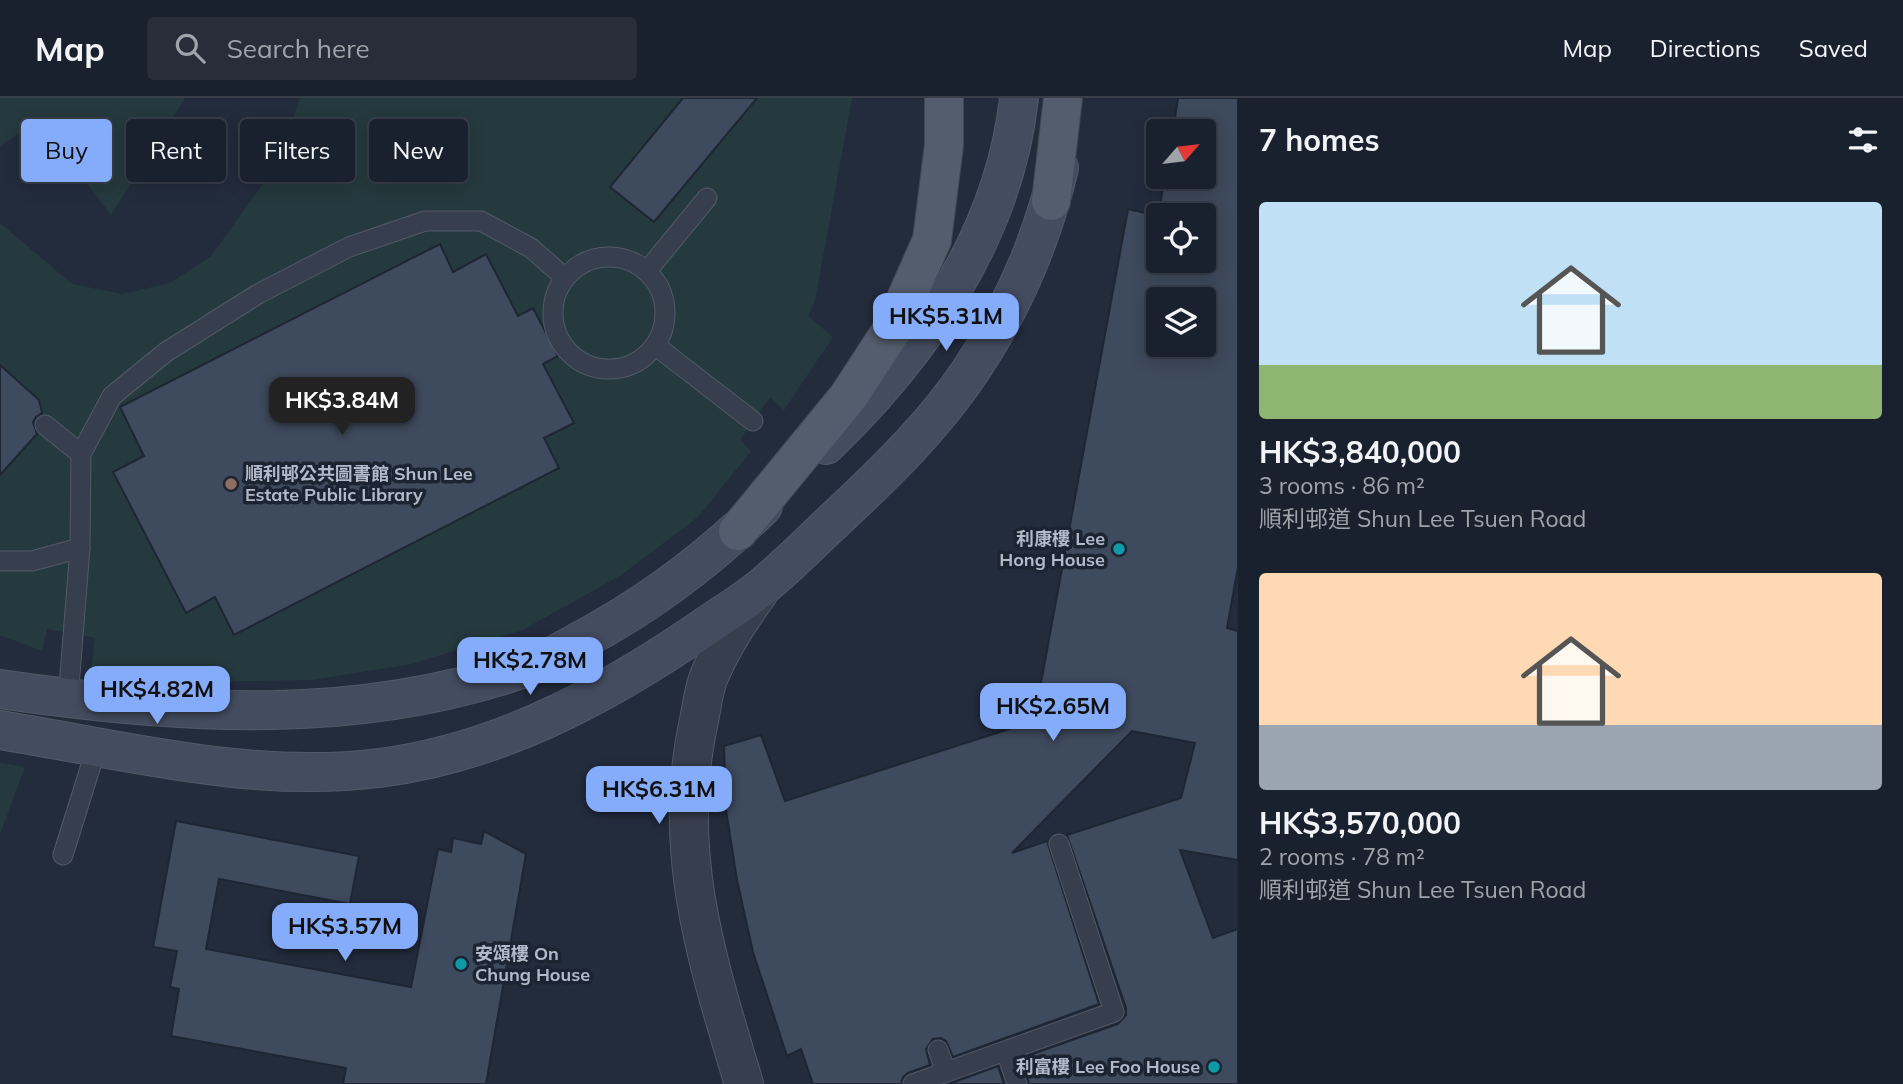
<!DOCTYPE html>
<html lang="en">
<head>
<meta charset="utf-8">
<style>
	:root { --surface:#1a212e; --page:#272e3a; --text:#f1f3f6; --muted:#9fa3aa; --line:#383e4a; --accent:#85abfb }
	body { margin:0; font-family:Mulish,"Noto Sans TC",sans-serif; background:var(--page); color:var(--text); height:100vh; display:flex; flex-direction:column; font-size:26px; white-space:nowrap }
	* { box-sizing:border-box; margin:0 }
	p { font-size:23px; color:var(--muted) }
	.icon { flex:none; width:38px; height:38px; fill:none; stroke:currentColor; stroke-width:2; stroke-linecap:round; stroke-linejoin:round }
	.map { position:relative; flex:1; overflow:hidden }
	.details { display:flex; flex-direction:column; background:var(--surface); width:665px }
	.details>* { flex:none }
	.hud { position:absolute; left:21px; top:21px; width:665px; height:63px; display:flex; gap:14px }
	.needle { width:46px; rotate:62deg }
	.buttons { position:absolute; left:1146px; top:21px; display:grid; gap:14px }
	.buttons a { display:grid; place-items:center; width:70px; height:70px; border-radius:7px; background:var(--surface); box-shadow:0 4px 18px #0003,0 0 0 2px var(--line); font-size:35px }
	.price { position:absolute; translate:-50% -60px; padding:0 16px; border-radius:14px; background:var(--accent); color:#111; font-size:23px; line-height:46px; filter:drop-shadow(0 2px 4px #0008) }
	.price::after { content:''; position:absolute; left:50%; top:42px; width:21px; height:16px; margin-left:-10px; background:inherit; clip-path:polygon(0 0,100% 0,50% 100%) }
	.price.on { background:#222; color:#fff }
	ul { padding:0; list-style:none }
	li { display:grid; align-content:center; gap:14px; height:371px; padding:0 21px }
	li span { display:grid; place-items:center; height:217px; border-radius:7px; color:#555 }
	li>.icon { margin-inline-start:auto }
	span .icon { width:126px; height:126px; fill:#fffc; stroke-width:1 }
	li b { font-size:30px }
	h2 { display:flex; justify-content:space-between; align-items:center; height:84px; padding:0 21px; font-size:30px }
	.tag { padding:0 24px; border-radius:7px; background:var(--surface); box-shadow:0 4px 18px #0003,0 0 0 2px var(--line); font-size:24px; line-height:63px }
	.tag.on { background:var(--accent); color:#111 }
	header { display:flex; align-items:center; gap:42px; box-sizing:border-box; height:98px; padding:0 35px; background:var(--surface); border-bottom:2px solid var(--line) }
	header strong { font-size:33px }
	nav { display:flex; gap:38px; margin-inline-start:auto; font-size:24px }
	.search { width:490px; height:63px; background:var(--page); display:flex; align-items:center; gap:18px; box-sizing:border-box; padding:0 24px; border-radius:7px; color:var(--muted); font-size:26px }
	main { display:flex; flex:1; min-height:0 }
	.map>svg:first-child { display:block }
	.green { fill:#253a3e }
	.building { fill:#3e4a5d; stroke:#1e2634; stroke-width:2; fill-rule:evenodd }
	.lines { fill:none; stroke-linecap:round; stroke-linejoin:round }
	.service-casing { stroke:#525968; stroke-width:21 }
	.minor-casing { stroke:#525968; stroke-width:40 }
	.secondary-casing { stroke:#525968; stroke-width:40 }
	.primary-casing { stroke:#404856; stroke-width:40 }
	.service { stroke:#373e4d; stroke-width:19 }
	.minor { stroke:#373e4d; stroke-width:38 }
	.secondary { stroke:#444d60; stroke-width:38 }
	.primary { stroke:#545d6d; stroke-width:38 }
	.education-dot { fill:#8d6e63; stroke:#1c2432; stroke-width:2.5 }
	.culture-dot { fill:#0f9aa8; stroke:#1c2432; stroke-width:2.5 }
	.labels { text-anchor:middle; stroke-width:7; stroke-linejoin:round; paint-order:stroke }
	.poi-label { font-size:18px; font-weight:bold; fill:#b2b9c9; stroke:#1c2432; text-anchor:start }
</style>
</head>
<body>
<header>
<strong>Map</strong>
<div class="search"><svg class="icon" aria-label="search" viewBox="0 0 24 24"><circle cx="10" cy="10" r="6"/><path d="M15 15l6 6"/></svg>Search here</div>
<nav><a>Map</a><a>Directions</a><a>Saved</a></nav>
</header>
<main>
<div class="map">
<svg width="1238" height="986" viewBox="0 0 1238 986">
	<rect width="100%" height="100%" fill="#232c3d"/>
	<g class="green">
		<polygon points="0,0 185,0 111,117 39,22 0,48"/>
		<polygon points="300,0 852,0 815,203 808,218 833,239 784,312 770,299 740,342 751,353 698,419 621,477 523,532 412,566 311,582 195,584 91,574 95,540 47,531 42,553 0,537 0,125 72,186 122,196 170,185 211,158 278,65"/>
		<polygon points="0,665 25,669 0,736"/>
	</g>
	<g class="building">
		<polygon points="683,0 757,0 654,124 610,89"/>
		<path d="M1178,0H1238V469L1227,530L1238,533V762L1180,752L1213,840L1238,831V986H1029L1021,960L1118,926L1126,917V910L1067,737L1181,700L1195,645L1132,633L1012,755L1047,743L1099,906L953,959L946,943L941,940L933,941L926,951L930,967L908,975L903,979L901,986H813L801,951L787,958L753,854L737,782L726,712L724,648L761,637L785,703L1034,623L1128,111L1158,118L1165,79H1204V33H1173ZM1158,117H1204V163H1158ZM1158,201H1204V247H1158Z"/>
		<polygon points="440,146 453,174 486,156 518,218 533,210 558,258 543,266 574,325 544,340 559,370 234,537 215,499 186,515 113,374 144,358 120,309"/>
		<polygon points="0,267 39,302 42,315 36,319 33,324 37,336 0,377"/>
		<polygon points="176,723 359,758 350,806 219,781 206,851 411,889 438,751 451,754 453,740 481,746 484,733 526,756 486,986 343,986 346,970 171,938 179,891 170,889 177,853 153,849"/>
		<polygon points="998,968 1004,986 949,986"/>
	</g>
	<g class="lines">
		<defs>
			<g id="service">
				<circle cx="609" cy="215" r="56"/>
				<polyline points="647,173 707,100"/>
				<polyline points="656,248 753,323"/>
				<polyline points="45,327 81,356"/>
				<polyline points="0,463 32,463 80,450"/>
				<polyline points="68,601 80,450 81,356 112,298 166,254 258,196 349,149 425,123 481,123 531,150 565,180"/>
				<polyline points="63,757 97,648"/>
				<polyline points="938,952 946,974"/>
				<polyline points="1006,953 1017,986"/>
				<polyline points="913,986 1114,914 1059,746"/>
			</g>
			<path id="minor" d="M744,986C708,865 671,756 698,627C702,611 703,591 710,576C723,546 740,520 759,494"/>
			<g id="secondary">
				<path d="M826,347C922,254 1004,137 1019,0"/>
				<path d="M0,591C179,617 365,630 538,565C553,559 567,550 580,543C648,507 709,461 763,408"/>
				<path d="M0,632C124,652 252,686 379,670C498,655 604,598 702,531C722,517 744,504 762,489C790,466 815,440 841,416C888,372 935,326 971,272C1012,211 1042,141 1059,70"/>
			</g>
			<g id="primary">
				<polyline points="1051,103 1063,0"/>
				<polyline points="738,433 848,299 893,230 932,142 944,47 944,0"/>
			</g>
		</defs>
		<use href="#service" class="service-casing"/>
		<use href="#minor" class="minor-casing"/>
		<use href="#secondary" class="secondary-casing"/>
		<use href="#primary" class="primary-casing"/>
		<use href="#service" class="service"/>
		<use href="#minor" class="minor"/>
		<use href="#secondary" class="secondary"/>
		<use href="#primary" class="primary"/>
	</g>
	<circle class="education-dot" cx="231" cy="386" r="7"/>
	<g class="culture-dot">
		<circle cx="1119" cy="451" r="7"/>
		<circle cx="461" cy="866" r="7"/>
		<circle cx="1214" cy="969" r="7"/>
	</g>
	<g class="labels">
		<g class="poi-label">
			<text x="245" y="382">順利邨公共圖書館 Shun Lee<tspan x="245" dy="21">Estate Public Library</tspan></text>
			<text x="1105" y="447" text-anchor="end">利康樓 Lee<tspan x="1105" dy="21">Hong House</tspan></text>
			<text x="475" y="862">安頌樓 On<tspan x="475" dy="21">Chung House</tspan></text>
			<text x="1200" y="975" text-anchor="end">利富樓 Lee Foo House</text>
		</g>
	</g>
</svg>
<div class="buttons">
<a><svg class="needle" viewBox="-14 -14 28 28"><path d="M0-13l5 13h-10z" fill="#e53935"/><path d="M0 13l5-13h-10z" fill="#9fa3aa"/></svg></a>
<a><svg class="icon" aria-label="locate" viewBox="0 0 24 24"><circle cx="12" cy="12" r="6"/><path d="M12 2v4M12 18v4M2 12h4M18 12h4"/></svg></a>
<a><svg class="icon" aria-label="layers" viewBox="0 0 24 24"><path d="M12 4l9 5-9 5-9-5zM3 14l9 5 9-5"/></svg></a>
</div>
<b class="price" style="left:946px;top:255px">HK$5.31M</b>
<b class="price on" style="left:342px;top:339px">HK$3.84M</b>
<b class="price" style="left:530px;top:599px">HK$2.78M</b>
<b class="price" style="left:157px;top:628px">HK$4.82M</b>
<b class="price" style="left:1053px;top:645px">HK$2.65M</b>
<b class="price" style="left:659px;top:728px">HK$6.31M</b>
<b class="price" style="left:345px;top:865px">HK$3.57M</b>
<div class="hud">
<a class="tag on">Buy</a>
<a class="tag">Rent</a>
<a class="tag">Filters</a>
<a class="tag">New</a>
</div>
</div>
<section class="details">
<h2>7 homes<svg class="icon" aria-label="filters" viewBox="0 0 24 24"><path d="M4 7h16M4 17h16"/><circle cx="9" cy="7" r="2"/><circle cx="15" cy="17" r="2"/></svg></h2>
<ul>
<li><span style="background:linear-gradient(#bfe0f5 75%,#8fb573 0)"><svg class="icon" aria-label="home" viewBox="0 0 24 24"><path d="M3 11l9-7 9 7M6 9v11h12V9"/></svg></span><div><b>HK$3,840,000</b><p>3 rooms · 86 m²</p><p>順利邨道 Shun Lee Tsuen Road</p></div></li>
<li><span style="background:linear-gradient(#ffd9b3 70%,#9aa5b1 0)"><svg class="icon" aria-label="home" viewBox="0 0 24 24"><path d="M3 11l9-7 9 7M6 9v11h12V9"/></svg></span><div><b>HK$3,570,000</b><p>2 rooms · 78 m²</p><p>順利邨道 Shun Lee Tsuen Road</p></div></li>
</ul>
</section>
</main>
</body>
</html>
